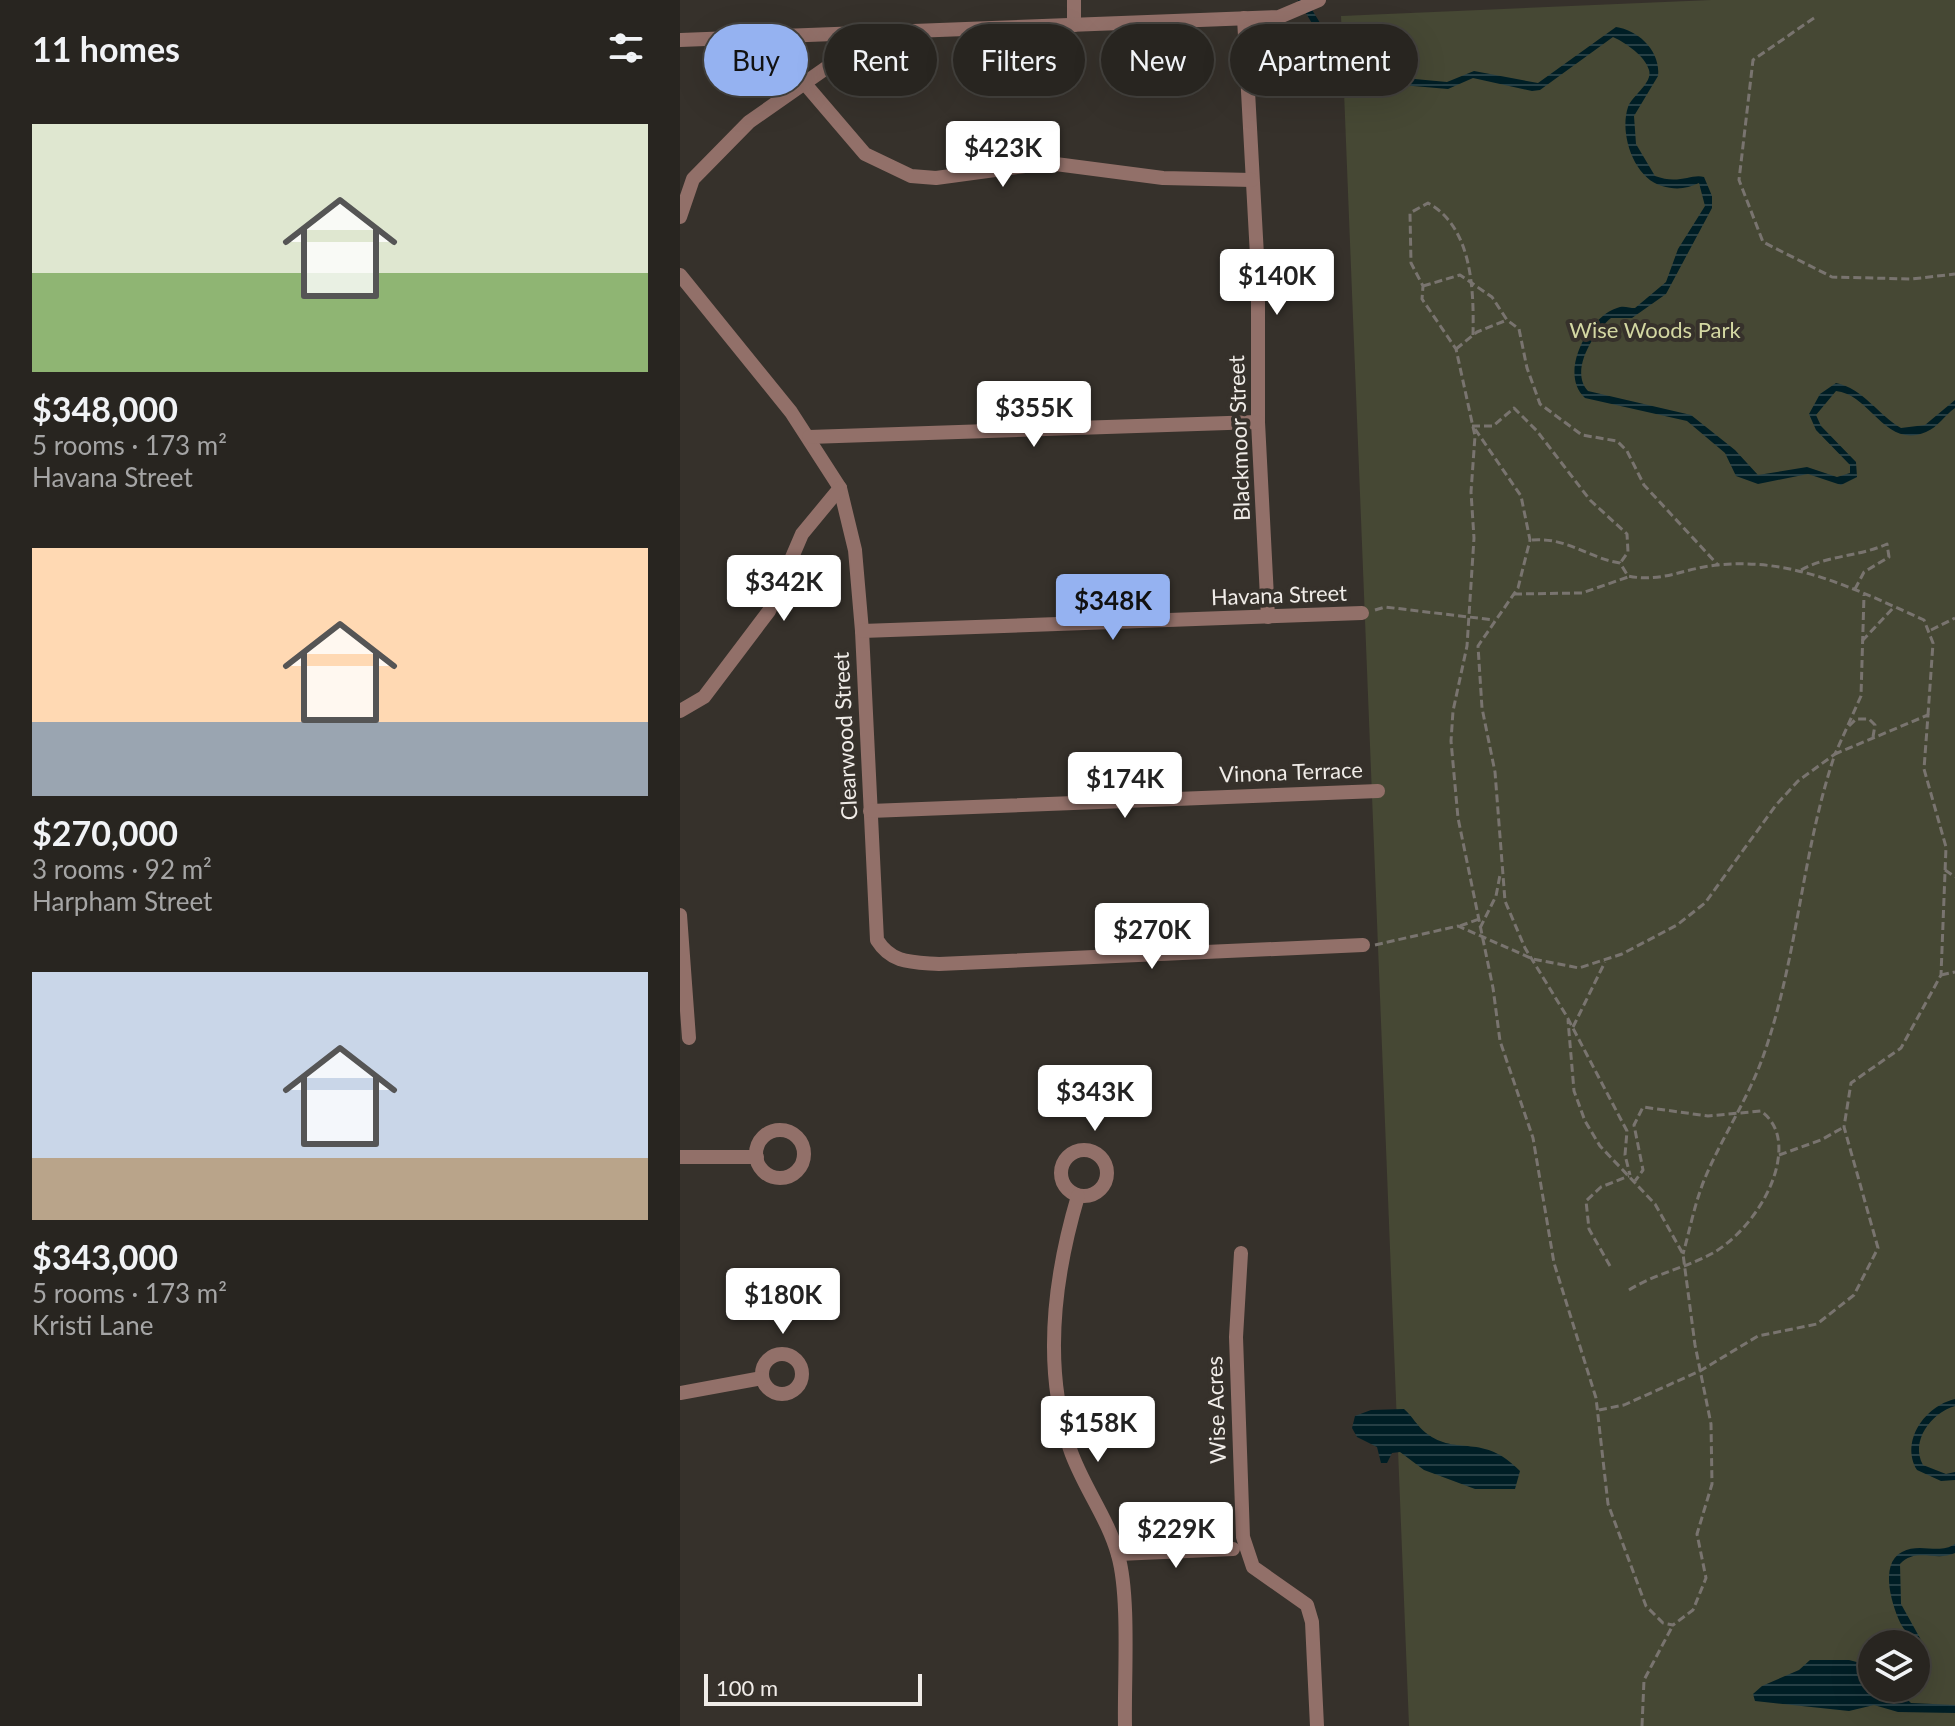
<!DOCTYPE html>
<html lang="en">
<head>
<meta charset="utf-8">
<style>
	:root { --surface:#282520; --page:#302d29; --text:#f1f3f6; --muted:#a5a5a5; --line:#44423e; --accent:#95b2f1 }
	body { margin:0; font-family:Lato,sans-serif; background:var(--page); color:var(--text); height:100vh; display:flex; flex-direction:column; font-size:30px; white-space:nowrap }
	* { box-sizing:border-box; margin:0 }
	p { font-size:26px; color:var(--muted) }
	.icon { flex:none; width:44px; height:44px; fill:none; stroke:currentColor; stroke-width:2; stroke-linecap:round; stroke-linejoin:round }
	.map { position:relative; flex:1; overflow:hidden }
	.details { display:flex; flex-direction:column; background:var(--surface); width:680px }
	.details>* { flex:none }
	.hud { position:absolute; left:24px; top:24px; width:760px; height:72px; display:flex; gap:16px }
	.buttons { position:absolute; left:1178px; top:1630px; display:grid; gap:16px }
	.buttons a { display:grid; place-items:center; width:72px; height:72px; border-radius:50%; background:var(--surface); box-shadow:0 8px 32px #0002,0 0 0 2px var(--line); font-size:40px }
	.scale { position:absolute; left:24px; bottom:20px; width:218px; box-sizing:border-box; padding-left:8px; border:4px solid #f0ece8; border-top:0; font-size:22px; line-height:28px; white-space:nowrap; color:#f0ece8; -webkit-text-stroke:6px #36312b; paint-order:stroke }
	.price { position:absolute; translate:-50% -68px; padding:0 18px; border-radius:8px; background:#fff; color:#222; font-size:26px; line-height:52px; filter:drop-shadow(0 2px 4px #0008) }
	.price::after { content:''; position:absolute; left:50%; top:48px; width:24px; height:18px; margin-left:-12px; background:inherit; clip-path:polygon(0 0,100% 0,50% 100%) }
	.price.current { background:var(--accent); color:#111 }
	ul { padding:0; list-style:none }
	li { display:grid; align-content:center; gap:16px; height:424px; padding:0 32px }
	li span { display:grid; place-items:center; height:248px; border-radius:0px; color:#555 }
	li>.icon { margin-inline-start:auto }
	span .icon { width:144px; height:144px; fill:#fffc; stroke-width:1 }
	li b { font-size:34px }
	h2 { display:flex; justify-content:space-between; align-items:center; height:96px; padding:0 32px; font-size:34px }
	.tag { padding:0 28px; border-radius:36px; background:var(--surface); box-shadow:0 8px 32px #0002,0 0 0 2px var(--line); font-size:28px; line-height:72px }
	.tag.current { background:var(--accent); color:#111 }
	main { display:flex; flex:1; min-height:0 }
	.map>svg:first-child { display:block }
	.park { fill:#464834; fill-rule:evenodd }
	.water { fill:url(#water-rules) }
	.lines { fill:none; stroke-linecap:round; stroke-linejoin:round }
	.path { stroke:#79746f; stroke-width:3; stroke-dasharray:8 4; stroke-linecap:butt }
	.street { stroke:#927069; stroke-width:14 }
	.labels { text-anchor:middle; stroke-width:8; stroke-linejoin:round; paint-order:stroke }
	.park-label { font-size:22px; fill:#d3d7a2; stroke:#36312b }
	.street-label { font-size:22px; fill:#f0ece8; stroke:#36312b }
</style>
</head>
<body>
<main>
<section class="details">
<h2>11 homes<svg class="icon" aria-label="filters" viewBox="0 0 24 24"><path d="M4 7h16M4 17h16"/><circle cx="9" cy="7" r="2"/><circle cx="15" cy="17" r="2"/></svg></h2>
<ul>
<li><span style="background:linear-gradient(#dfe7d0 60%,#8fb573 0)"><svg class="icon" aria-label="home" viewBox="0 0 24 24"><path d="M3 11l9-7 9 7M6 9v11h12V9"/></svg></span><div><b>$348,000</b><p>5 rooms · 173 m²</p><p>Havana Street</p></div></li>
<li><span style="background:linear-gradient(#ffd9b3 70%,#9aa5b1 0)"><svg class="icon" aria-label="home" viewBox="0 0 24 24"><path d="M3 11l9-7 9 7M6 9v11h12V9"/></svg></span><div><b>$270,000</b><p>3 rooms · 92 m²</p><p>Harpham Street</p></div></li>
<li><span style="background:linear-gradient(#c9d6e8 75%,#b9a48a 0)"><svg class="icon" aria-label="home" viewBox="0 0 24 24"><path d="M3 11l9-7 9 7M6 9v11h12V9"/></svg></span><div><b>$343,000</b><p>5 rooms · 173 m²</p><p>Kristi Lane</p></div></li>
</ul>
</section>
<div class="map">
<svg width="1275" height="1726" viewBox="0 0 1275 1726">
	<defs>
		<pattern id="water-rules" width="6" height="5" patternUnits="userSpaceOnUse" patternTransform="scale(2)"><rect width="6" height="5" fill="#001e25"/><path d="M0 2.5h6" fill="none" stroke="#263f45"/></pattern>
	</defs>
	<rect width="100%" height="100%" fill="#36312b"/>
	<path class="park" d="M1031,0H1275V1726H729L661,16ZM1192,1644H1236V1688H1192Z"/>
	<g class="water">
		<path d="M618,0H626L653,44L713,77L767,82L794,71L858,83L936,27C958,30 981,51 978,76L954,116L956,144L975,176C999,185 1012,173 1024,177L1032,196V208L986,294L952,318H931C914,332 889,371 908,391L1011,415L1055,450L1078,475L1127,467L1157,477L1170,473V465L1136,430L1129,414L1140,394L1156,383C1183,388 1199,416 1221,428L1245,425L1275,400V408C1265,415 1258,427 1246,432C1206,450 1190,394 1156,391L1136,415L1141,426L1176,462L1177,477L1161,485L1128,474L1078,484L1056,476L1045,453L1007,421L905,398C878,374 908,317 937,308C943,305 949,308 955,308L986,282L998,249L1025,206L1019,183C1007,189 995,190 982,186C954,178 939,134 948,107C952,96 973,83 969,70C965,56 946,43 933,37L860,90L852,91L793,78L768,89L710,84L648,50Z"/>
		<path d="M1275,1399V1406C1251,1413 1230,1441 1243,1465L1266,1474L1275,1472V1480L1261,1481L1237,1470C1220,1441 1245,1406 1275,1399Z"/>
		<path d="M724,1409C732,1416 738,1427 746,1433C777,1457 803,1432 840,1471L835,1489H795L744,1470L720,1452L712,1453L707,1463H701L697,1447L677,1437L672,1428L675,1416L691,1410Z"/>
		<path d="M1275,1544V1553C1256,1562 1236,1547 1220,1564L1221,1604L1246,1649L1236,1677C1236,1667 1239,1654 1236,1646C1234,1639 1226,1633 1222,1626C1213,1609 1198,1564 1222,1552C1240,1542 1259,1555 1275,1544Z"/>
		<polygon points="1130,1660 1169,1660 1192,1666 1192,1688 1224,1688 1224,1696 1231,1703 1275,1705 1275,1713 1218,1712 1194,1705 1169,1711 1075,1701 1073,1694 1082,1686 1119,1670"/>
	</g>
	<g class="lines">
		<g class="path">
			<polyline points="1134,18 1073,60 1059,180 1083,242 1152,277 1232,279 1275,274"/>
			<polyline points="743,286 780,275 812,297 827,320 839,329 847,368 860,404 902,435 937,441 947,451 964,485 1038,565"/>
			<path d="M793,335C794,289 792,227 748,203L730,213L731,263L743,286L742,299L776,349L795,436L791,492L794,538L787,646L773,711L771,741L778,818L813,988L820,1041L853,1138L874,1263L916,1398L928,1504L966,1606L983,1623L993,1625L1013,1610L1026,1578L1017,1534L1032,1484L1031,1424L1015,1345L1003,1254L975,1204L920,1146L905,1121L894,1091L888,1020"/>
			<polyline points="776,349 797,332 827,320"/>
			<polyline points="792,426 813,426 834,408 857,431 910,500 947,534 948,552 941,562"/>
			<polyline points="795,429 841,496 850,540 838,588 798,646 802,708 815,772 825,901 845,948 886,1015 947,1131 945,1155 950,1175"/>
			<path d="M852,540C887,537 908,558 940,563L948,576C983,583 1004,568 1038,565C1113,557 1177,590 1244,620L1253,643L1248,715"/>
			<path d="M1121,570C1148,555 1178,557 1207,544L1209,557L1184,572L1175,589"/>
			<polyline points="834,594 902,593 948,577"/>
			<polyline points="695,610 705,607 814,620"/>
			<polyline points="1251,630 1275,618"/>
			<polyline points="1182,641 1214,607"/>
			<polyline points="1169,726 1176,719 1189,719 1195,725 1193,737"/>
			<polyline points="1265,870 1275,877"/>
			<polyline points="780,926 799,919"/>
			<polyline points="800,928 816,896 820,875"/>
			<polyline points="695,945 778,926 853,959 899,968 942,954 997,925 1025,903 1096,805 1118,781 1155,754 1181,696 1184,595"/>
			<polyline points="1261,975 1275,972"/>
			<polyline points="893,1027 925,962"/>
			<polyline points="1099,1155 1141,1140 1164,1127"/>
			<polyline points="930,1266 909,1229 906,1201 921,1187 949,1176"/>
			<path d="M949,1290C976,1273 1006,1268 1033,1253C1064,1235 1093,1195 1098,1160C1101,1140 1097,1123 1081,1111L1028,1116L963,1107L954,1125L963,1170L955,1181"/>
			<path d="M919,1410L944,1405L1020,1371L1078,1336L1137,1324L1174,1295L1198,1248L1164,1127L1171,1083L1221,1048L1261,975L1266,847L1244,769L1248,715L1155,754C1122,851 1118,955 1085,1051C1070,1096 1043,1135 1025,1178C1015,1202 1010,1229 1003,1254"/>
			<polyline points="962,1726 964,1680 993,1625"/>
		</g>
		<g class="street">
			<polyline points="564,18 578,274 578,422 588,617"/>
			<polyline points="394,25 394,0"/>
			<polyline points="0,40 599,17 639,0"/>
			<polyline points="126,85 185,154 231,176 256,178 368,163 483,178 572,180"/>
			<polyline points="0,217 13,179 69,122 199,31"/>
			<path d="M0,275L111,412L160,488L175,550L182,631L197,940C212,964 232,962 259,964L683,945"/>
			<polyline points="129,437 578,422"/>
			<polyline points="182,631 682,613"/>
			<polyline points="0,711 24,697 89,611 122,534 160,488"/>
			<polyline points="190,811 698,791"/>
			<polyline points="0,915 9,1038"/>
			<circle cx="100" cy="1154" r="24"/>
			<circle cx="404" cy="1173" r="23"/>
			<polyline points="0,1157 77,1157"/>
			<path d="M398,1196C374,1277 362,1366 390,1449C402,1485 428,1518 438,1555C450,1597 444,1679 445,1726"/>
			<polyline points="561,1253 556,1337 563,1537 573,1567 627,1605 632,1622 637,1726"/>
			<circle cx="102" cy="1374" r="20"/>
			<polyline points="0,1393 82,1378"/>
			<polyline points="438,1554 553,1549"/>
		</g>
	</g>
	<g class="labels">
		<g class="park-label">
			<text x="975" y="338">Wise Woods Park</text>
		</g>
		<g class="street-label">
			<text transform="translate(559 438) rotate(-92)" y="8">Blackmoor Street</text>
			<text transform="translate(599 595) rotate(-2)" y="8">Havana Street</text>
			<text transform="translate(165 736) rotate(-93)" y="8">Clearwood Street</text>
			<text transform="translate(611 772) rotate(-2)" y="8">Vinona Terrace</text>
			<text transform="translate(536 1410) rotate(-92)" y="8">Wise Acres</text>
		</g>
	</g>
</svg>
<div class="buttons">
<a><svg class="icon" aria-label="layers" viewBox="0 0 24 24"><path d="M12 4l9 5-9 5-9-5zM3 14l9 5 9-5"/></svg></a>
</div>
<div class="scale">100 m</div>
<b class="price" style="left:323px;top:189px">$423K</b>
<b class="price" style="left:597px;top:317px">$140K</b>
<b class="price" style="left:354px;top:449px">$355K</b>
<b class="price" style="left:104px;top:623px">$342K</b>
<b class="price current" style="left:433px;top:642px">$348K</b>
<b class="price" style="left:445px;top:820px">$174K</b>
<b class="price" style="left:472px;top:971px">$270K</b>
<b class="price" style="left:415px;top:1133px">$343K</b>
<b class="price" style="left:103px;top:1336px">$180K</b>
<b class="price" style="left:418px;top:1464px">$158K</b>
<b class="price" style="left:496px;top:1570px">$229K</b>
<div class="hud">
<a class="tag current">Buy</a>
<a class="tag">Rent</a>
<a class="tag">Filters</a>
<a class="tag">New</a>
<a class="tag">Apartment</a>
</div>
</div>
</main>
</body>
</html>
